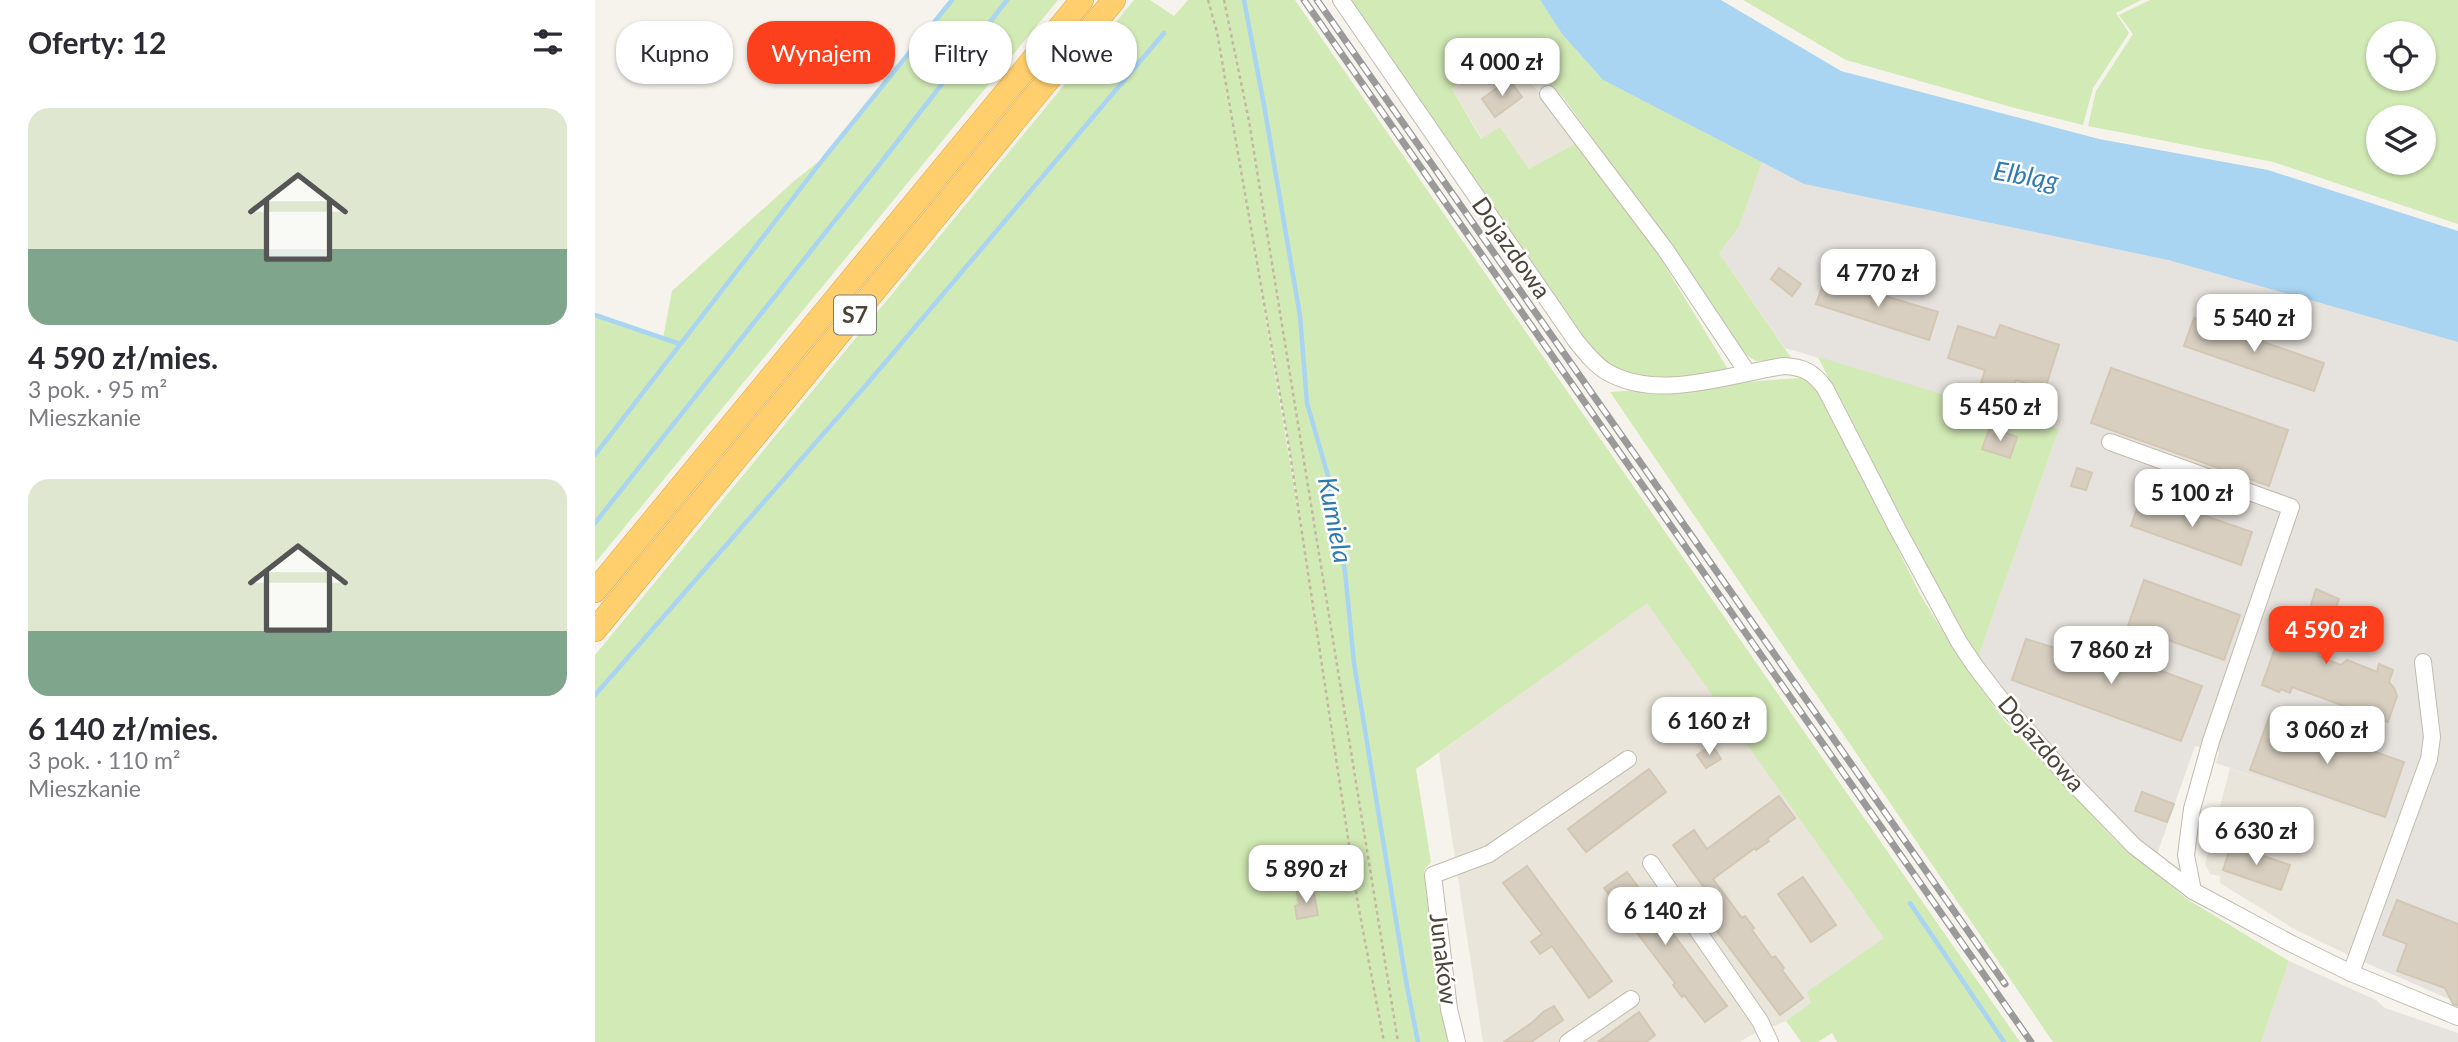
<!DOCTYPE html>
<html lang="pl">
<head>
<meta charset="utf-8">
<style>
	:root { --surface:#fff; --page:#f2f2f3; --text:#2b2b33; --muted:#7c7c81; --accent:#fc3f1d }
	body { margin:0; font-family:Lato,sans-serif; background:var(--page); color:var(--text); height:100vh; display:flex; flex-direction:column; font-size:26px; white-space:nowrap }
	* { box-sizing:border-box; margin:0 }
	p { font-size:23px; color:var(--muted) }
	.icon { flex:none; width:38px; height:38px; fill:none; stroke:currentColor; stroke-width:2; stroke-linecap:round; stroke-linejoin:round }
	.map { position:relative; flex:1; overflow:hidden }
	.details { display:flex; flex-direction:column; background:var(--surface); width:595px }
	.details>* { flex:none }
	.top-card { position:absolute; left:21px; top:21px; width:665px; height:63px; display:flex; gap:14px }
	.tools { position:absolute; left:1771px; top:21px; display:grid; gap:14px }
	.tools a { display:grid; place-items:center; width:70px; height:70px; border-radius:50%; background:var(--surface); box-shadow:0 2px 5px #0004; font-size:35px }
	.price { position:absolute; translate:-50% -60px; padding:0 16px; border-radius:14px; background:#fff; color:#222; font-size:23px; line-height:46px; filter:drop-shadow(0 2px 4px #0008) }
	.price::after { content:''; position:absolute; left:50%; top:42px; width:21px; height:16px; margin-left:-10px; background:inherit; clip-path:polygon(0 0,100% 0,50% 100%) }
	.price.current { background:var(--accent); color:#fff }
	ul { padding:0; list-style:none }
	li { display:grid; align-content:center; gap:14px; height:371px; padding:0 28px }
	li span { display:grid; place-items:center; height:217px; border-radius:21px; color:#555 }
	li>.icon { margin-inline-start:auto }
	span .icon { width:126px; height:126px; fill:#fffc; stroke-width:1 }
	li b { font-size:30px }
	h2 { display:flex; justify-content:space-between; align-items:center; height:84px; padding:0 28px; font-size:30px }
	.chip { padding:0 24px; border-radius:28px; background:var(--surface); box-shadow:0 2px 5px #0004; font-size:24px; line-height:63px }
	.chip.current { background:var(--accent); color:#fff }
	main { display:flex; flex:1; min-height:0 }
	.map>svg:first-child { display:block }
	.residential { fill:#eae5da }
	.industrial { fill:#e6e2dd }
	.green { fill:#d2eab5; fill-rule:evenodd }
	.water { fill:#a9d4f2 }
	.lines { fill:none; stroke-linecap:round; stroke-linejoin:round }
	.stream { stroke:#a9d4f2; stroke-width:4.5 }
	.building { fill:#d8cfc1; stroke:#d3c7b4; stroke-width:2 }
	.minor-casing { stroke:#c2bbae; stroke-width:18 }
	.highway-casing { stroke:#e0a43c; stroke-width:24 }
	.path { stroke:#c4b79f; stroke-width:2.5; stroke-dasharray:3.5 3.5; stroke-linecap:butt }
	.minor { stroke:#fff; stroke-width:16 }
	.highway { stroke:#ffcf6e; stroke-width:23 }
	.rail-casing { stroke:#9a9a9a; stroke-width:7 }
	.rail { stroke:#fff; stroke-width:4.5; stroke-dasharray:13; stroke-linecap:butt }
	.labels { text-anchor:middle; stroke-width:5; stroke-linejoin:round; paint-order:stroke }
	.shield { fill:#fff; stroke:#817c74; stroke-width:2 }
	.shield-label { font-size:23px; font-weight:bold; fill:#4b4439 }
	.street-label { font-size:24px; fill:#4b4439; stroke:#fff }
	.water-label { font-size:26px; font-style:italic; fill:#2e7ab2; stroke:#fff }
</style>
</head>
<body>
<main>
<section class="details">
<h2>Oferty: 12<svg class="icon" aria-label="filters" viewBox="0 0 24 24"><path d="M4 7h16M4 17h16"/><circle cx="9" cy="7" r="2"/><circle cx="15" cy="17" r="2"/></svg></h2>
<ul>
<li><span style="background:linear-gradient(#dfe7d0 65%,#7fa58c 0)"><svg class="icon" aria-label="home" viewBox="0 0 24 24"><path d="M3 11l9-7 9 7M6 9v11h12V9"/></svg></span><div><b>4 590 zł/mies.</b><p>3 pok. · 95 m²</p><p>Mieszkanie</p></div></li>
<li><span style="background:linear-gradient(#dfe7d0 70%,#7fa58c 0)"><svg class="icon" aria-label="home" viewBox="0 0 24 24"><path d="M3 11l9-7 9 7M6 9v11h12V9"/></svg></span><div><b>6 140 zł/mies.</b><p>3 pok. · 110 m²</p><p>Mieszkanie</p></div></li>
</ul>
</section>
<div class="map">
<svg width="1863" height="1042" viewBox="0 0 1863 1042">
	<rect width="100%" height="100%" fill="#f6f3ec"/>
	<g class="residential">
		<polygon points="909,48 983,142 934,169 905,127 887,139 857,89"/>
		<polygon points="1052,602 1290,938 1213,992 1217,1003 1191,1021 1154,1036 1145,1042 888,1042 844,753"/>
		<polygon points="1635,768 1795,823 1811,823 1762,959 1701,930 1625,883 1625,876 1615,874 1610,864"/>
	</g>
	<g class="industrial">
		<polygon points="1167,162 1209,184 1573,260 1863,342 1863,1003 1762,959 1811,823 1795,823 1621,763 1624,752 1600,746 1561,857 1476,773 1382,660 1464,429 1190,348 1124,253 1144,227"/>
		<polygon points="1694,961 1781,1000 1790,1008 1863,1033 1863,1042 1666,1042"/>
	</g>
	<g class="green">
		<polygon points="357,0 463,0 0,563 0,315 68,338 77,291 198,182 228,158"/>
		<path d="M539,0H555L579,16L593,0H700L1425,1042H1242L1237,1033L1223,1042H1206L1191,1021L1216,1003L1212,992L1289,938L1052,603L821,769L836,862L829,870L848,1013L855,1042H0V655ZM658,245L694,447L708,539Z"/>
		<polygon points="750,0 945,0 967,34 1008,80 1167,162 1144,227 1124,253 1197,359 1161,361 1146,352 1041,198 968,97 948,79 940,85 909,48 857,89 886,139 905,127 934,169 983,142 1046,226 1134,371 1111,378 1054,381 1004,361"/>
		<polygon points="1148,0 1546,0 1521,13 1534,33 1498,88 1488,125 1416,107 1251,60"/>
		<path d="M1555,0H1863V224L1678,162L1493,126L1501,91L1538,34L1524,15ZM1783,33H1829V79H1783ZM1783,117H1829V163H1783Z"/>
		<polygon points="1223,357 1464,429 1382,660 1346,601"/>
		<polygon points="1218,377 1326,596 1365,659 1409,720 1520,840 1592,899 1694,961 1666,1042 1458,1042 1015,392"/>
	</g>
	<polygon class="water" points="945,0 1126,0 1246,71 1504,139 1673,170 1863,231 1863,342 1573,260 1209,184 1008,80 967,34"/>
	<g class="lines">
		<g class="stream">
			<polyline points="649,0 669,105 705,316 712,403 733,476 738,519 750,571 759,663 811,981 823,1042"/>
			<polyline points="0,315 85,344"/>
			<polyline points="0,455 229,158 357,0"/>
			<polyline points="0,523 288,160 412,0"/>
			<polyline points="0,695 272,384 569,33"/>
			<polyline points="1315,903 1409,1042"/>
		</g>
	</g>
	<g class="building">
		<polygon points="914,79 927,97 900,117 887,99"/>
		<polygon points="1184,268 1206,284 1197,296 1176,279"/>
		<polygon points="1230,278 1343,312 1334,340 1221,304"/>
		<polygon points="1599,318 1729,363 1719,391 1589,346"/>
		<polygon points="1405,325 1464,345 1450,389 1421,380 1417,393 1386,383 1390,370 1353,358 1363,326 1400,338"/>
		<polygon points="1516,368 1693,430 1674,486 1496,423"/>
		<polygon points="1395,427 1422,437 1415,458 1387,449"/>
		<polygon points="1482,468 1497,473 1491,490 1476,486"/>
		<polygon points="1547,494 1657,532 1646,565 1536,526"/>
		<polygon points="1549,580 1645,615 1629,660 1533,626"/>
		<polygon points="1721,589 1744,599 1723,656 1746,665 1752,660 1782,672 1784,664 1798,670 1794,682 1799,688 1802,696 1793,722 1697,687 1695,693 1686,689 1684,692 1667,685 1684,637 1676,634 1682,617 1709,627"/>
		<polygon points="1431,639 1492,658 1497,645 1607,686 1586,741 1417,680"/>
		<polygon points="1675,715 1809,762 1790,817 1655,770"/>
		<polygon points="1117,745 1126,759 1111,768 1102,755"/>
		<polygon points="1054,769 1071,792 991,852 973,829"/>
		<polygon points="1547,792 1579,804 1572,822 1540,811"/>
		<polygon points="1184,796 1200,818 1172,839 1174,841 1161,850 1160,848 1118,879 1147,918 1150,916 1159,928 1157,930 1177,958 1180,956 1189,968 1187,970 1208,998 1185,1015 1103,906 1116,897 1078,845 1099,830 1112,849"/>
		<polygon points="1636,845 1695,865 1686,890 1628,870"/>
		<polygon points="932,866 1017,981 994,998 957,946 945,954 936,942 947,934 908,883"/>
		<polygon points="1032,872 1132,1006 1110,1022 1089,995 1087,997 1078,985 1080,983 1039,929 1037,930 1028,918 1030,916 1009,888"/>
		<polygon points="1208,877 1241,925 1216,942 1183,894"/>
		<polygon points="718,889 723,915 702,919 700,906 704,905 702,892"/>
		<polygon points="1802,900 1863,924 1863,1006 1858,1004 1850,988 1802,971 1812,944 1788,935"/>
		<polygon points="959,1006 968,1020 936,1042 909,1042 938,1022 948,1012"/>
		<polygon points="1044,1012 1060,1035 1051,1042 1003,1042"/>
	</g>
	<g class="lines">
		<defs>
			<g id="minor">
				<path d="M746,0L981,341C990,352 1000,365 1012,372C1065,402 1134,374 1189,366C1209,367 1218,372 1230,388L1302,528L1364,642L1380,666L1410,705L1477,782L1539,846L1598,891L1697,944L1756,973L1863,1017"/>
				<polyline points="953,94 1070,249 1152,372"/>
				<polyline points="1515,442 1696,507 1616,741 1597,809 1591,855 1598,891"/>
				<polyline points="1056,863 1165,1021 1175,1042"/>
				<polyline points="1756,973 1834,759 1837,737 1828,662"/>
				<polyline points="862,1042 854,1009 838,875 894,854 1033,759"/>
				<polyline points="973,1042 1036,999"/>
			</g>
			<g id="highway">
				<polyline points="0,591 487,0"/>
				<polyline points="0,630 519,0"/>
			</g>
		</defs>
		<use href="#minor" class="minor-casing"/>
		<use href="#highway" class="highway-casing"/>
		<g class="path">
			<polyline points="613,0 622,32 694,447 763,904 789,1042"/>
			<polyline points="629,0 654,121 803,1042"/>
		</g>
		<use href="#minor" class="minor"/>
		<use href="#highway" class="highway"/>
		<defs>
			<g id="rail">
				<polyline points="709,0 1436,1042"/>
				<polyline points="722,0 1410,984"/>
			</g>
		</defs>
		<use href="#rail" class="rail-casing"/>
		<use href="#rail" class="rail"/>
	</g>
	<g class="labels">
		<rect class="shield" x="239" y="295.5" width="42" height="39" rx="5"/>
		<g class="shield-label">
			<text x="260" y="323">S7</text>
		</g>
		<g class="street-label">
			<text transform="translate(916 248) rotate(55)" y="8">Dojazdowa</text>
			<text transform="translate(1446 744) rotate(49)" y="8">Dojazdowa</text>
			<text transform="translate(848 959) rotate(83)" y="8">Junaków</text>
		</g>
		<g class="water-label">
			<text transform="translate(1431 176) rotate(10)" y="9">Elbląg</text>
			<text transform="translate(740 520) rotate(79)" y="9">Kumiela</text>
		</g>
	</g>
</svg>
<div class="tools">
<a><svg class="icon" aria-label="locate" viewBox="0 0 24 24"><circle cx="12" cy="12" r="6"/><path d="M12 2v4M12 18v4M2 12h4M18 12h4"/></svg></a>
<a><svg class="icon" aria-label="layers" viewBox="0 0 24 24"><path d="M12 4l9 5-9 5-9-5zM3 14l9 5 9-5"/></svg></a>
</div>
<b class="price" style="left:907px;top:98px">4 000 zł</b>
<b class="price" style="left:1283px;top:309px">4 770 zł</b>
<b class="price" style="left:1659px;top:354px">5 540 zł</b>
<b class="price" style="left:1405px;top:443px">5 450 zł</b>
<b class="price" style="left:1597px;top:529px">5 100 zł</b>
<b class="price current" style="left:1731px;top:666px">4 590 zł</b>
<b class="price" style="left:1516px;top:686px">7 860 zł</b>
<b class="price" style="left:1114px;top:757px">6 160 zł</b>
<b class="price" style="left:1732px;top:766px">3 060 zł</b>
<b class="price" style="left:1661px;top:867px">6 630 zł</b>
<b class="price" style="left:711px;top:905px">5 890 zł</b>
<b class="price" style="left:1070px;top:947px">6 140 zł</b>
<div class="top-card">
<a class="chip">Kupno</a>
<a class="chip current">Wynajem</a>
<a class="chip">Filtry</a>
<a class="chip">Nowe</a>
</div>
</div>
</main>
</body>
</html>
